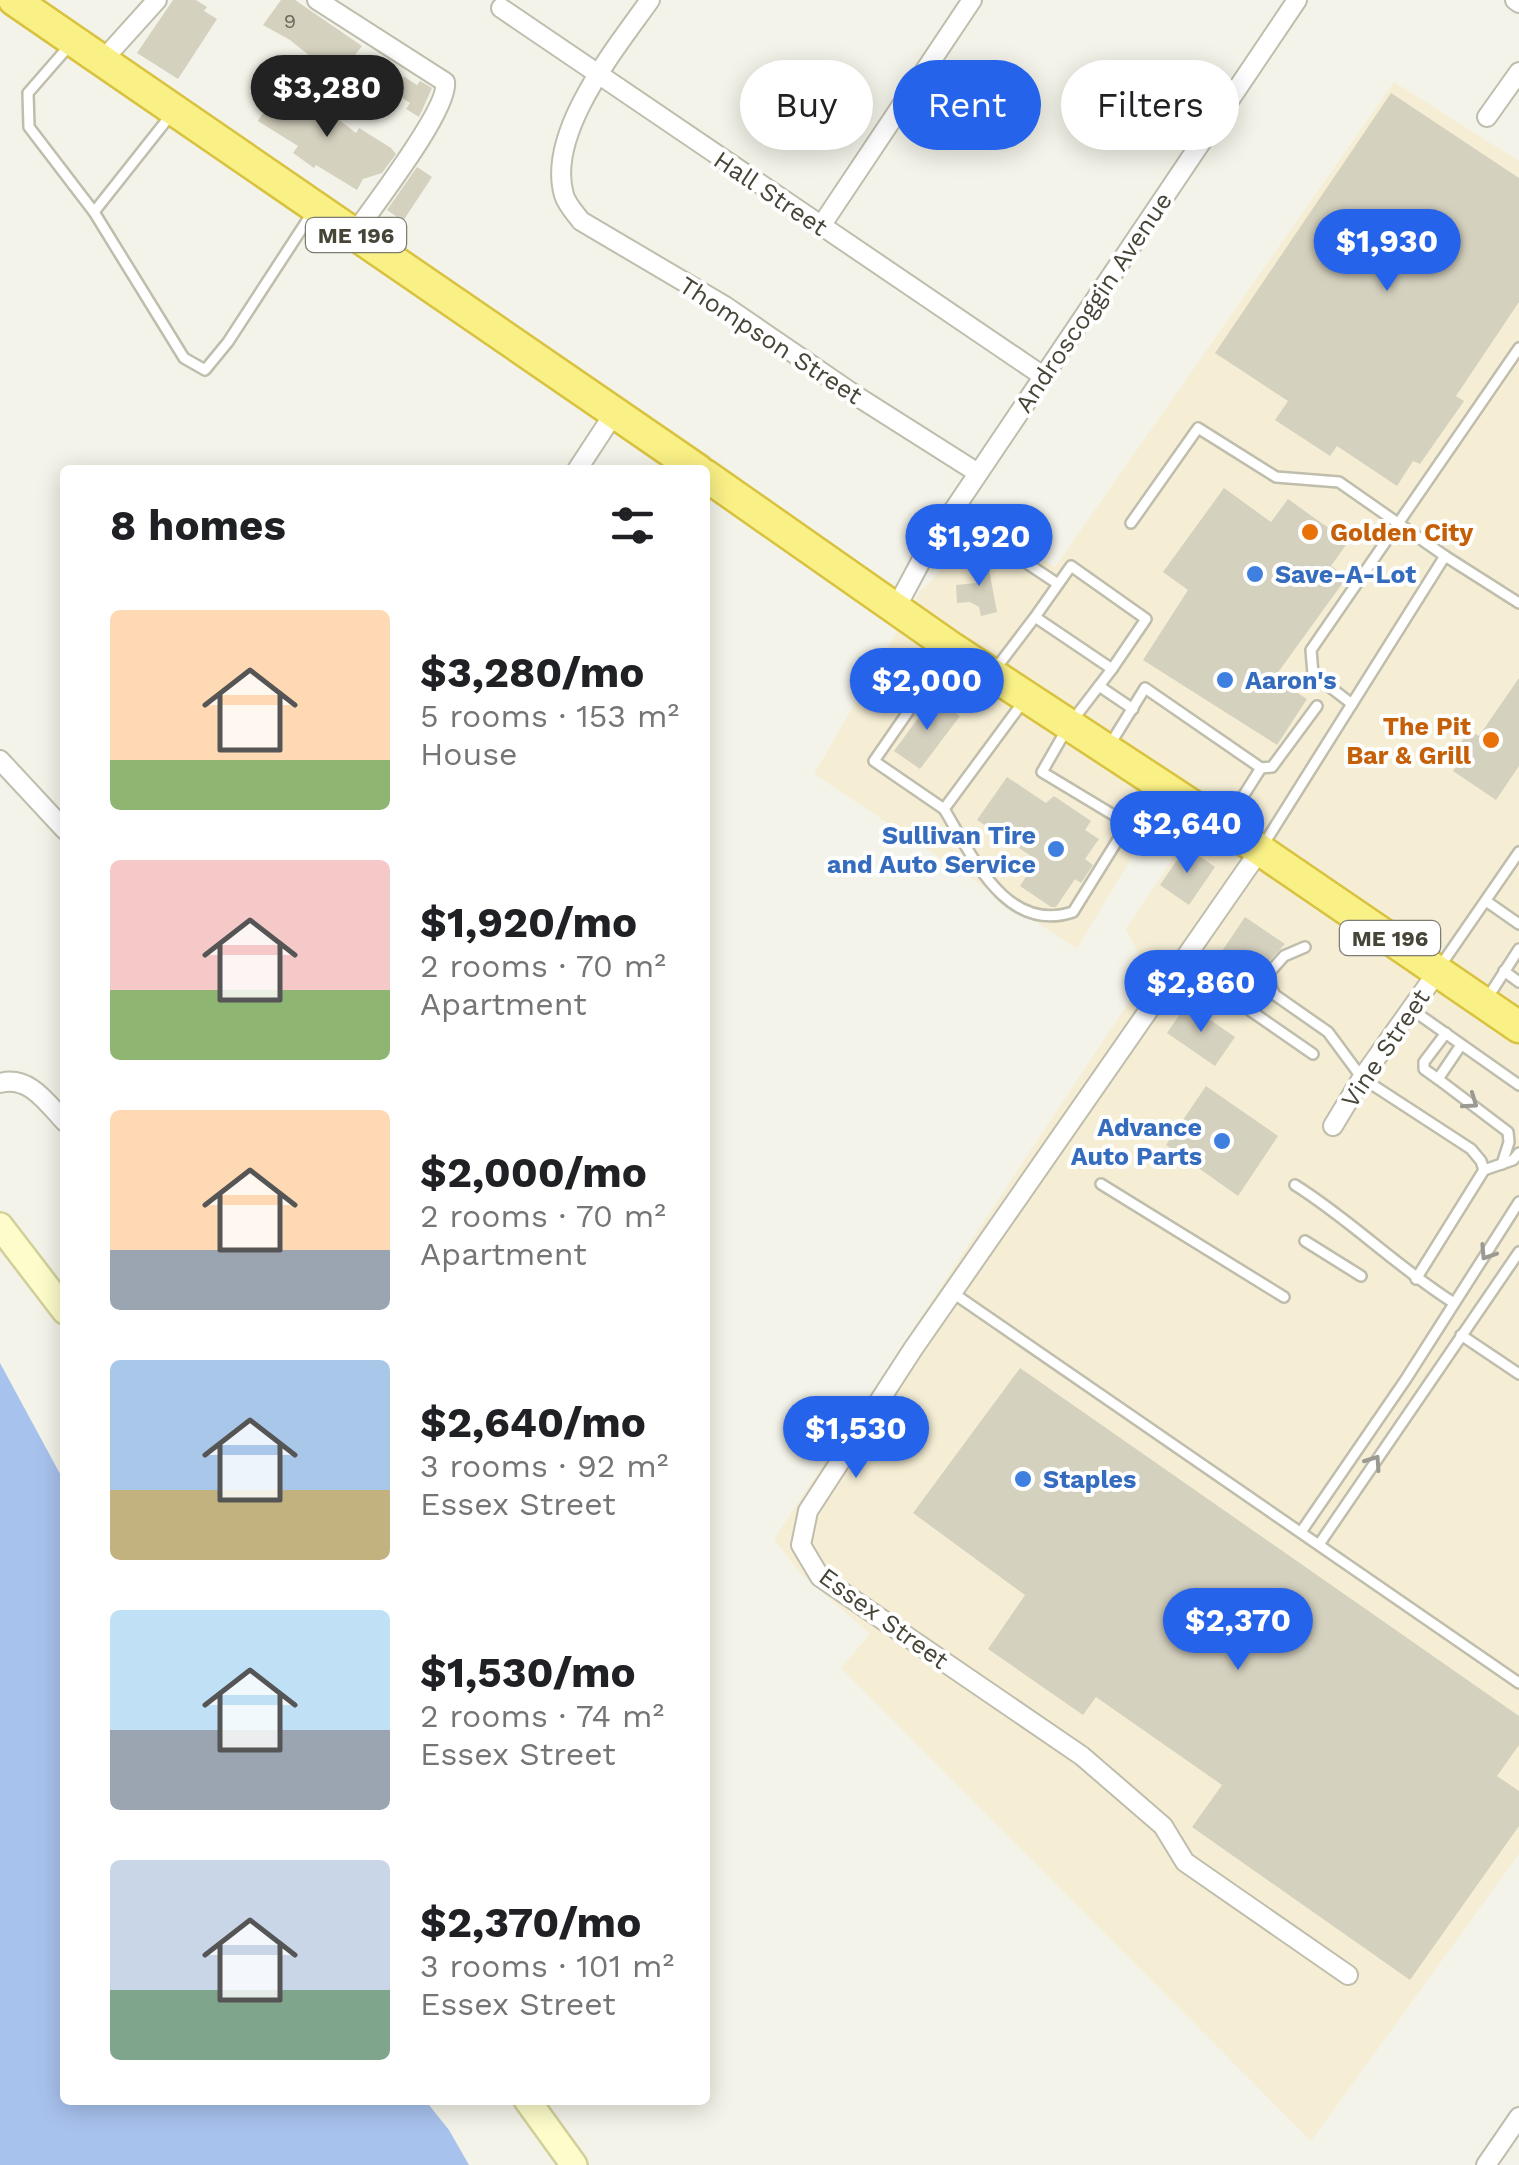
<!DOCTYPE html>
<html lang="en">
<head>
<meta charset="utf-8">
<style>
	:root { --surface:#fff; --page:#f2f2f2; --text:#202124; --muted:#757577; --accent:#2563eb }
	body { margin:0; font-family:"Work Sans",sans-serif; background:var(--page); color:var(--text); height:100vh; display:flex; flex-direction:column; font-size:38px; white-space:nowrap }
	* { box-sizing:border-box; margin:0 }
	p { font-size:32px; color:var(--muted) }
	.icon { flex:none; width:55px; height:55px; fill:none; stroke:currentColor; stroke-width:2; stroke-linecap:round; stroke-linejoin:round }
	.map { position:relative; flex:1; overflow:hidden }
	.drawer { position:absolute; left:60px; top:465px; width:650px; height:1640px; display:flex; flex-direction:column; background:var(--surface); border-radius:10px; box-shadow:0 5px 25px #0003 }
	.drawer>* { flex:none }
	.top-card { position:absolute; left:740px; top:60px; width:628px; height:90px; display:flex; gap:20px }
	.price { position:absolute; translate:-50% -85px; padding:0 22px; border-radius:35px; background:var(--accent); color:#fff; font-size:32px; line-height:65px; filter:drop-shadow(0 2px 5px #0008) }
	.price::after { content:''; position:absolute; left:50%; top:60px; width:30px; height:22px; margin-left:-15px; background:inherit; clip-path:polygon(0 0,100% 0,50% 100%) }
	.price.current { background:#222; color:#fff }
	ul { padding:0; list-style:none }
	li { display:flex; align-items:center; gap:30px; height:250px; padding:0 50px }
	li span { display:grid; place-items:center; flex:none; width:280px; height:200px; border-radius:10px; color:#555 }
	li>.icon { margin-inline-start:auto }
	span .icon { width:120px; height:120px; fill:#fffc; stroke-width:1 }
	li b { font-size:42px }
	h2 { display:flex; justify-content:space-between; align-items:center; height:120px; padding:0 50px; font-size:42px }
	.pill { padding:0 35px; border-radius:45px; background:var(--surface); box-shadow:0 5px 25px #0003; font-size:35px; line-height:90px }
	.pill.current { background:var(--accent); color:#fff }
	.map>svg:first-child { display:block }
	.commercial { fill:#f5eed5 }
	.water { fill:#a8c2ee }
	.building { fill:#d5d1bf }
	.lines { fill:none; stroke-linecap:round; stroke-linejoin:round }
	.service-casing { stroke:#bfbdac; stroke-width:14 }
	.minor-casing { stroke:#bfbdac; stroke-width:22 }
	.secondary-casing { stroke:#d2d09a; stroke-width:30 }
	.trunk-casing { stroke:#d8c23f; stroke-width:35 }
	.service { stroke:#fff; stroke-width:9 }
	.minor { stroke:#fff; stroke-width:18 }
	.secondary { stroke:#fdfcca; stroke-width:25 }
	.trunk { stroke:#f9f086; stroke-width:30 }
	.oneway { stroke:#9a9992 }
	.food-dot { fill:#e8710a; stroke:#fff; stroke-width:4 }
	.shop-dot { fill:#3f7fe0; stroke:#fff; stroke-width:4 }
	.labels { text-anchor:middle; stroke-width:8; stroke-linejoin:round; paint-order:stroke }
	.number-label { font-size:20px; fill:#6a685a }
	.shield { fill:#fff; stroke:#7e7d74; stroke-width:2.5 }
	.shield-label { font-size:22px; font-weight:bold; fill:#474538 }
	.street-label { font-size:25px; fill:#474538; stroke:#fff }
	.food-label { font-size:25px; font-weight:bold; fill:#c56008; stroke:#fff; text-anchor:start }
	.shop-label { font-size:25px; font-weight:bold; fill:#366cbe; stroke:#fff; text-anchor:start }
</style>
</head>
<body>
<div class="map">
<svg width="1519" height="2165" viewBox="0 0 1519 2165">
	<rect width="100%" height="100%" fill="#f4f3e9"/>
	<polygon class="commercial" points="1394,82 1519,161 1519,1854 1311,2141 841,1668 870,1634 801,1574 774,1539 1148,973 1126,929 1185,840 1151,825 1077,949 814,774 920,592 984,526 1055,567"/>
	<polygon class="water" points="0,1363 65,1483 65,2100 425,2100 449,2130 469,2165 0,2165"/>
	<g class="building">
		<polygon points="173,0 196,0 207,7 204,11 217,19 178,79 137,53"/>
		<polygon points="281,0 295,0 362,46 337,78 290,40 263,25"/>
		<polygon points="403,76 417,85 420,81 432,88 419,117 406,109 410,103 393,92"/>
		<polygon points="279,87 323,114 326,110 356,133 359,128 391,148 396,154 382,173 363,179 357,190 316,165 314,168 293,153 298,146 258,121"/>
		<polygon points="1391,93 1519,178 1519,302 1456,396 1464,401 1420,464 1413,461 1397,486 1337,446 1330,456 1275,420 1288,401 1215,353"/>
		<polygon points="417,167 432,177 403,221 387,210"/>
		<polygon points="1224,488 1271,522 1288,499 1348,542 1331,566 1347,577 1274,678 1307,699 1277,745 1143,660 1188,590 1163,572"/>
		<polygon points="980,551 979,560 988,564 997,612 981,616 979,607 970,602 957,603 956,585 976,583 972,567 978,561 974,552"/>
		<polygon points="1519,678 1519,766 1496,800 1453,771 1468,749 1460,744 1469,730 1479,736"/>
		<polygon points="933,698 960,716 920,769 894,751"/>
		<polygon points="1007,777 1046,803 1054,796 1091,821 1085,830 1099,839 1085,859 1093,865 1081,883 1075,879 1056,907 1051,907 1020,886 1037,860 977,820"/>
		<polygon points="1186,847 1215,867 1189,905 1160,885"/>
		<polygon points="1245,917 1285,944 1263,968 1256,991 1214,963"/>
		<polygon points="1187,1004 1235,1037 1215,1066 1167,1033"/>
		<polygon points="1206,1086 1278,1136 1238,1196 1166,1145"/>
		<polygon points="1020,1368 1519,1716 1519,1745 1497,1776 1519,1791 1519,1826 1410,1980 1192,1827 1222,1785 1096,1697 1083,1715 988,1649 1025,1595 913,1513"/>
	</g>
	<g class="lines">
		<defs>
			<g id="service">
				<polyline points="69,46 28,93 29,127 94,212 184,358 205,370 228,342 312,213"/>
				<polyline points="94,212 170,116"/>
				<path d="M955,507C984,519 1002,519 1010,552"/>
				<polyline points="1131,523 1198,428 1276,477 1339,482 1445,556 1262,847"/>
				<polyline points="928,548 946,557 970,559"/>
				<polyline points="986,556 1010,552 1058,584"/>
				<polyline points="1445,556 1519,603"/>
				<polyline points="948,654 874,761 944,809 1023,702"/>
				<polyline points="1112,669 1069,725 1042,772 1145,834 1172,797"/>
				<polyline points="994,671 1035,617 1112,669 1146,619 1071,566 1035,617"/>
				<polyline points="1099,686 1133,709"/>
				<polyline points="1352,704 1313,674 1311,650 1519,348"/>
				<polyline points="1109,746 1145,688 1261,768 1228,820"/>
				<polyline points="1261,768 1272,767 1317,706"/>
				<path d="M944,809C973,857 1006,934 1073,912L1127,825"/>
				<polyline points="1486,901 1519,924"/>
				<polyline points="1305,947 1284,956 1269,973 1268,981 1275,995 1328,1032 1362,1078 1471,1149 1481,1161 1484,1170 1416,1279"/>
				<polyline points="1183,964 1313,1054"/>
				<polyline points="1441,965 1519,852"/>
				<polyline points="1504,971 1519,982"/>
				<polyline points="1488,997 1519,949"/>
				<polyline points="1411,1009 1519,1085"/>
				<polyline points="1461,1045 1438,1079 1508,1132 1509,1142 1502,1164"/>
				<polyline points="1438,1079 1424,1069 1424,1062 1446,1033"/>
				<polyline points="1484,1170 1513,1160 1519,1153"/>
				<polyline points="1101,1184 1284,1297"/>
				<path d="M1295,1185C1351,1220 1398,1268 1454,1303"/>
				<polyline points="1305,1241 1361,1276"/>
				<polyline points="953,1293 1519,1683"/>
				<polyline points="1461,1335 1519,1374"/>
				<polyline points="1301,1532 1406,1379 1519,1202"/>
				<polyline points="1320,1543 1519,1252"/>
			</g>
			<g id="minor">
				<path d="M317,0L445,82C450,108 372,208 354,234"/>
				<path d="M650,0C616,48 546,133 564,195C567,205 575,213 581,221L725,306L855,395L978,473"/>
				<polyline points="1515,0 1519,3"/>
				<polyline points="501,8 1043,376"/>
				<polyline points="102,61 157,0"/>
				<polyline points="1487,117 1519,72"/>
				<polyline points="821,226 972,0"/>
				<polyline points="577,470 615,412"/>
				<polyline points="896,608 928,548 1297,0"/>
				<polyline points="0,760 65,830"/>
				<polyline points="1260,850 913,1349 808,1511 801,1545 820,1577 1082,1756 1163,1826 1185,1862 1348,1975"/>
				<path d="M0,1083C29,1075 47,1103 65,1122"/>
				<polyline points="1333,1126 1362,1078 1438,971"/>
				<polyline points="1486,2165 1519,2117"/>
			</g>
			<g id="secondary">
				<polyline points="0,1226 65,1311"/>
				<polyline points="527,2100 574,2165"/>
			</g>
			<g id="trunk">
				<polyline points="14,0 698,470"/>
				<polyline points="705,475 952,648 1260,850 1519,1027"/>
			</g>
		</defs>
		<use href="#service" class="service-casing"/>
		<use href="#minor" class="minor-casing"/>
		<use href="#secondary" class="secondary-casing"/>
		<use href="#trunk" class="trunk-casing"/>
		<use href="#service" class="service"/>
		<use href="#minor" class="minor"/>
		<use href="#secondary" class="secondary"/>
		<use href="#trunk" class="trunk"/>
	</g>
	<defs><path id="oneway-chevron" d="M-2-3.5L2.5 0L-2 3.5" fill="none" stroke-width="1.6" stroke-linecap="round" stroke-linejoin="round" transform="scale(2.5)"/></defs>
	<g class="oneway">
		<use href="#oneway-chevron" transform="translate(1471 1102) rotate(35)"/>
		<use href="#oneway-chevron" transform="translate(1487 1253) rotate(123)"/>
		<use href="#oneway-chevron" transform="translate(1374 1462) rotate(-56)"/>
	</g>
	<g class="food-dot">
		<circle cx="1310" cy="532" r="10"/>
		<circle cx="1491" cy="740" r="10"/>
	</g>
	<g class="shop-dot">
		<circle cx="1255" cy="574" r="10"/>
		<circle cx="1225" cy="680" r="10"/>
		<circle cx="1056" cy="849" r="10"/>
		<circle cx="1222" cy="1141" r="10"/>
		<circle cx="1023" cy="1479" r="10"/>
	</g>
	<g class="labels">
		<g class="number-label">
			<text x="290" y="28">9</text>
		</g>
		<g class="shield">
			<rect x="306" y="218" width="100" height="34" rx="8"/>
			<rect x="1340" y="921" width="100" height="34" rx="8"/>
		</g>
		<g class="shield-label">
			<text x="356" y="243">ME 196</text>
			<text x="1390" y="946">ME 196</text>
		</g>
		<g class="street-label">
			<text transform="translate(771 193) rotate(34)" y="9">Hall Street</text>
			<text transform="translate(1093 302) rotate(-56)" y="9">Androscoggin Avenue</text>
			<text transform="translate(771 340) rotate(33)" y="9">Thompson Street</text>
			<text transform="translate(1385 1048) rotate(-56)" y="9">Vine Street</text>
			<text transform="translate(884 1618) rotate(36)" y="9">Essex Street</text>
		</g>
		<g class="food-label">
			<text x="1330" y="541">Golden City</text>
			<text x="1471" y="735" text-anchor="end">The Pit<tspan x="1471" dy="29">Bar &amp; Grill</tspan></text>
		</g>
		<g class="shop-label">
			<text x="1275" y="583">Save-A-Lot</text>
			<text x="1245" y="689">Aaron's</text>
			<text x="1036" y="844" text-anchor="end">Sullivan Tire<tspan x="1036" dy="29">and Auto Service</tspan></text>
			<text x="1202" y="1136" text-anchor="end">Advance<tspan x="1202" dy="29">Auto Parts</tspan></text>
			<text x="1043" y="1488">Staples</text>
		</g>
	</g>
</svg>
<b class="price current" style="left:327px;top:140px">$3,280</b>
<b class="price" style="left:1387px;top:294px">$1,930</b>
<b class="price" style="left:979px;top:589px">$1,920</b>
<b class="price" style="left:927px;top:733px">$2,000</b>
<b class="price" style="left:1187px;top:876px">$2,640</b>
<b class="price" style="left:1201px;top:1035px">$2,860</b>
<b class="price" style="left:856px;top:1481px">$1,530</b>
<b class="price" style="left:1238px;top:1673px">$2,370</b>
<div class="top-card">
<a class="pill">Buy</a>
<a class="pill current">Rent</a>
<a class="pill">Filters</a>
</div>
<section class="drawer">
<h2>8 homes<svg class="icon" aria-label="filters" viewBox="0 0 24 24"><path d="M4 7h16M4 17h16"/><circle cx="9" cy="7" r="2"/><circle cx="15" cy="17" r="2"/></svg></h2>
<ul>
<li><span style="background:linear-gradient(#ffd9b3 75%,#8fb573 0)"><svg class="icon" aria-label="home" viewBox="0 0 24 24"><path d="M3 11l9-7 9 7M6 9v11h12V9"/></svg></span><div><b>$3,280/mo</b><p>5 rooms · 153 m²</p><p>House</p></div></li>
<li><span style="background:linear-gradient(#f6c9c9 65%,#8fb573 0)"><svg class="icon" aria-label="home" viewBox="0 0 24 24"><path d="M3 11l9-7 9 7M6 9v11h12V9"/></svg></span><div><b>$1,920/mo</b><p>2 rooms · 70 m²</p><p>Apartment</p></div></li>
<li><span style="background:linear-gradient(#ffd9b3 70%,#9aa5b1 0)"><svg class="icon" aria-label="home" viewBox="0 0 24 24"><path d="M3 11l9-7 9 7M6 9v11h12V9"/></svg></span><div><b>$2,000/mo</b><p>2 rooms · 70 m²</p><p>Apartment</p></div></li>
<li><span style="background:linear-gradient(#a9c7e8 65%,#c2b280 0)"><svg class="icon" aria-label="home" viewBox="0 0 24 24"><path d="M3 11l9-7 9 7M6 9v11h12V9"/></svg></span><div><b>$2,640/mo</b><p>3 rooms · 92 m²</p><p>Essex Street</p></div></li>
<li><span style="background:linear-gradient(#bfe0f5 60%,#9aa5b1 0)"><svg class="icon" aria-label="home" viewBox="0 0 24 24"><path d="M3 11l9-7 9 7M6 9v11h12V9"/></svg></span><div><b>$1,530/mo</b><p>2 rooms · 74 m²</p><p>Essex Street</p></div></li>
<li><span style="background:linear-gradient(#c9d6e8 65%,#7fa58c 0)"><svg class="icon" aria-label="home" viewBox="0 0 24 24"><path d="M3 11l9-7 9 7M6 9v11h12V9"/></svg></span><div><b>$2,370/mo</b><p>3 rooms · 101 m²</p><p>Essex Street</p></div></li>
</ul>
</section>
</div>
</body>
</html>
